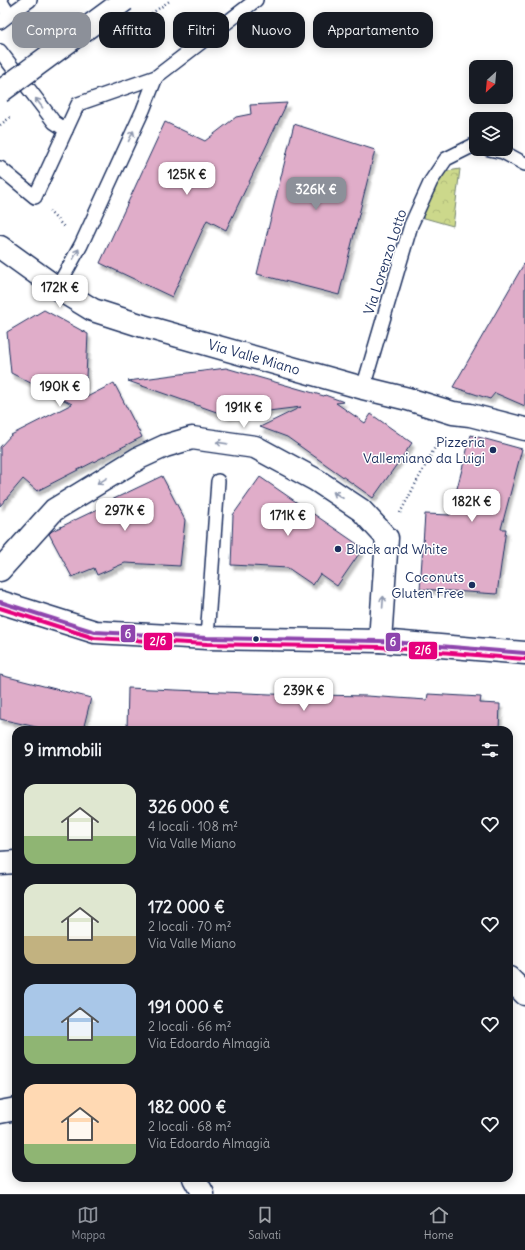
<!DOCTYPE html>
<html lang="it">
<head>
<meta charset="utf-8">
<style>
	:root { --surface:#171b24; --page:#242831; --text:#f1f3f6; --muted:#9ea1a6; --line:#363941; --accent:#8c9099 }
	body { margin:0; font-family:Delius,sans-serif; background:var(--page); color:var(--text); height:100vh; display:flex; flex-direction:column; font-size:15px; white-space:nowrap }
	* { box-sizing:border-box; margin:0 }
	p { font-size:13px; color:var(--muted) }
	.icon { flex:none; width:22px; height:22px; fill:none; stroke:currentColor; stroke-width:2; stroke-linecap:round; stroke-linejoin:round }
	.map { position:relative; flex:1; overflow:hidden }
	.sheet { position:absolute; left:12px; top:726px; width:501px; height:456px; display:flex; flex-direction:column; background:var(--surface); border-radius:12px; box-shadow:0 2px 10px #0003 }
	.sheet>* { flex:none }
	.hud { position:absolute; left:12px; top:12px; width:501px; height:36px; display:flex; gap:8px }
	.needle { width:26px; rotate:206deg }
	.buttons { position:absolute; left:469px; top:60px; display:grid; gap:8px }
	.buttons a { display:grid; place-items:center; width:44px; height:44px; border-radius:8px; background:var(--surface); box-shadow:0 2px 10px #0003; font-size:20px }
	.price { position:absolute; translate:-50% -34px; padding:0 9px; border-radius:8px; background:#fff; color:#222; font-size:13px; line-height:26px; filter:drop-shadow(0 1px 2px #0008) }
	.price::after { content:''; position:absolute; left:50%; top:24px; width:12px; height:9px; margin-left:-6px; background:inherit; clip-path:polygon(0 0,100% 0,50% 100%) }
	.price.active { background:var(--accent); color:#fff }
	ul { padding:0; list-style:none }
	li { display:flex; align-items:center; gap:12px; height:100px; padding:0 12px }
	li span { display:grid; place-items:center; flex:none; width:112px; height:80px; border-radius:12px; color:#555 }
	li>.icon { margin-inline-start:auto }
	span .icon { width:48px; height:48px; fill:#fffc; stroke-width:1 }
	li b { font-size:17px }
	h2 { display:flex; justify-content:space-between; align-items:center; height:48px; padding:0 12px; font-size:17px }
	.chip { padding:0 14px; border-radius:12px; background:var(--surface); box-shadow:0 2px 10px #0003; font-size:14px; line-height:36px }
	.chip.active { background:var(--accent); color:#fff }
	.menu { display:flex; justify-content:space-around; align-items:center; height:56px; border-top:1px solid var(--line); background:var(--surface); font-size:11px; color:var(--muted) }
	.menu a { display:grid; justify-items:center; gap:2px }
	.menu .active { color:var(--accent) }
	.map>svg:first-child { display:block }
	.forest { fill:url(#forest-crowns); stroke:#748474 }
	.building { fill:#e0adc9; stroke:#1b2f5e; filter:url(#shadow) }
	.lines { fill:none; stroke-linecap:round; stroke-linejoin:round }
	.lane-casing { stroke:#1b2f5e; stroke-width:16 }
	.street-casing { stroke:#1b2f5e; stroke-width:25 }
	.secondary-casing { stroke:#1b2f5e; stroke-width:25 }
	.primary-casing { stroke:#1b2f5e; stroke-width:25 }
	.path { stroke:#1b2f5e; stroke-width:2.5; stroke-dasharray:1 3; stroke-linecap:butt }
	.lane { stroke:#fff; stroke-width:13 }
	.street { stroke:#fff; stroke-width:22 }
	.secondary { stroke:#fff; stroke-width:22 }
	.primary { stroke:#fff; stroke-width:22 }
	.secondary-bridge-casing { stroke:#1b2f5e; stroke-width:25; stroke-linecap:butt }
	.path-bridge { stroke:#1b2f5e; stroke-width:2.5; stroke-dasharray:1 3; stroke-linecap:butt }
	.secondary-bridge { stroke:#fff; stroke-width:22 }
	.bus-1-casing { stroke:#fff; stroke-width:7 }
	.bus-2-casing { stroke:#fff; stroke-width:7 }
	.bus-1 { stroke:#8e44ad; stroke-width:4 }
	.bus-2 { stroke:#e5007d; stroke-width:4 }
	.oneway { stroke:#8d97ae }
	.poi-dot { fill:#1b2f5e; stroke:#fff; stroke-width:1.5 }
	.labels { text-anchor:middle; stroke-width:3; stroke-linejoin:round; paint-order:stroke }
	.street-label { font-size:14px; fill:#1b2f5e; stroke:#fff }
	.poi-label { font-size:14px; fill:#1b2f5e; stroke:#fff; text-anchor:end }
	.line-badge { stroke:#fff; stroke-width:1.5 }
	.badge-label { font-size:11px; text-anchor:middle; font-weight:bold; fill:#fff }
</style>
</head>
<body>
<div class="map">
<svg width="525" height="1194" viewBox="0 0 525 1194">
	<defs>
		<pattern id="forest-crowns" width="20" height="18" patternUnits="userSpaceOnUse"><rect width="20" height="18" fill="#ccd88b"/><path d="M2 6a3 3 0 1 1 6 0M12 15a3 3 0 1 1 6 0" fill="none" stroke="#afba7a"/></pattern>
		<filter id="shadow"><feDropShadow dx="2.5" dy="4.5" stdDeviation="1" flood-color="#0004"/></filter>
	</defs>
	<rect width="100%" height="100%" fill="#fff"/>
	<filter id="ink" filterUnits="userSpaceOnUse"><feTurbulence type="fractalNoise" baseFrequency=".025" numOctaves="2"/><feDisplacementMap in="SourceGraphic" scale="8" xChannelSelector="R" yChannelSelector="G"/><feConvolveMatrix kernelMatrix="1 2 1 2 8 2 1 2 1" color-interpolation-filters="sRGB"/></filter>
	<g filter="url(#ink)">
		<polygon class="forest" points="460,169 453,226 421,217 442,172"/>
		<g class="building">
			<polygon points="287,103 226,230 207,220 172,297 100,263 165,122 205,141 236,117 251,114 250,105"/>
			<polygon points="294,124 375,150 339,295 257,274"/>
			<polygon points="525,262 525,406 495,393 490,399 453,387"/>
			<polygon points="44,310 88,334 85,398 114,383 142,437 37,491 23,479 0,506 0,447 11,435 72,404 11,373 7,332"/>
			<polygon points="226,368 324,396 325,395 344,402 336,403 365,423 371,414 412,443 373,498 287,437 260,427 301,407 228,416 128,381"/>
			<polygon points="471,435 522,449 501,529 506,529 497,594 420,589 425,514 450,515"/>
			<polygon points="162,476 185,520 180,566 125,563 97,575 94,568 72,577 49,534 52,531 100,508 99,506"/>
			<polygon points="260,477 363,548 337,586 320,574 313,585 288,568 231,565 233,515"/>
			<polygon points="0,675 91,698 83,730 50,730 0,719"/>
			<polygon points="128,688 270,694 367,696 427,700 428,694 481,697 480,703 500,704 499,730 127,730"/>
		</g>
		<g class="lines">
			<defs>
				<g id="lane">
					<polyline points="9,15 30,0"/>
					<polyline points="0,22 9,15 0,0"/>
					<polyline points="0,51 54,122 66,130"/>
					<polyline points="489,149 503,152 525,164"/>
					<polyline points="0,168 35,197 78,104 156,77 256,0"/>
					<polyline points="57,288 81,245 143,110 156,77"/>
					<polyline points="363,388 411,225 431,181 446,159 474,145 476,146"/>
					<polyline points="207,638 218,481"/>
				</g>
				<g id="street">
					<polyline points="0,570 54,510 139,458 165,446 192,438 255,447 316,480 361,510 387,538 380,641"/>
					<polyline points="0,863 16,862"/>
					<polyline points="509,978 525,994"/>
					<polyline points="0,1112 16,1109"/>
					<polyline points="194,1178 203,1194"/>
				</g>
				<polyline id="secondary" points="0,247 57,288 93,310 143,326 363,388 408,399 453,413 470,415 525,429"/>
				<polyline id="primary" points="0,602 95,632 207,638 380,641 525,653"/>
			</defs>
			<use href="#lane" class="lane-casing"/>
			<use href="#street" class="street-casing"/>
			<use href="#secondary" class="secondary-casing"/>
			<use href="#primary" class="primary-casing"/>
			<g class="path">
				<polyline points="49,211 65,228"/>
				<polyline points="400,513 441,436"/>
			</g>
			<use href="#lane" class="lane"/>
			<use href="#street" class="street"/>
			<use href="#secondary" class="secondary"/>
			<use href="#primary" class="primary"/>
			<defs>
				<polyline id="secondary-bridge" points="0,92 125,0"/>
			</defs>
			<use href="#secondary-bridge" class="secondary-bridge-casing"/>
			<g class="path-bridge">
				<polyline points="145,18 171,0"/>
				<polyline points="0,125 12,116"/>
			</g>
			<use href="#secondary-bridge" class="secondary-bridge"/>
			<defs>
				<polyline id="bus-1" points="0,602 95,632 207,638 380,641 525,653"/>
				<polyline id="bus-2" points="0,608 94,638 207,644 380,647 525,659"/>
			</defs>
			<use href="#bus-1" class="bus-1-casing"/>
			<use href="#bus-2" class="bus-2-casing"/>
			<use href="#bus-1" class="bus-1"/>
			<use href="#bus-2" class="bus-2"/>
		</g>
		<defs><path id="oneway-shaft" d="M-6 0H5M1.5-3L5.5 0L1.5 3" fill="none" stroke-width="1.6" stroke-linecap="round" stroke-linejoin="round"/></defs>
		<g class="oneway">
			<use href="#oneway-shaft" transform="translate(39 103) rotate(-127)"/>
			<use href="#oneway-shaft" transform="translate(131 136) rotate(-65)"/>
			<use href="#oneway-shaft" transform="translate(76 254) rotate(-61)"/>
			<use href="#oneway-shaft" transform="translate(222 443) rotate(-172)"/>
			<use href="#oneway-shaft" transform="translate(102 481) rotate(149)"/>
			<use href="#oneway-shaft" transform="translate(338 495) rotate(-147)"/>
			<use href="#oneway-shaft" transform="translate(383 602) rotate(-86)"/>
		</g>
	</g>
	<g class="poi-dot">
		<circle cx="493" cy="450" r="4"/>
		<circle cx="338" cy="549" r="4"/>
		<circle cx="472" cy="585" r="4"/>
		<circle cx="256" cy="639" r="3.5"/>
	</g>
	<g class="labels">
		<g class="street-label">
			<text transform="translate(385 262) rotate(-72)" y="5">Via Lorenzo Lotto</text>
			<text transform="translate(254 357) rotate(16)" y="5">Via Valle Miano</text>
		</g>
		<g class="poi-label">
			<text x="485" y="447">Pizzeria<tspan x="485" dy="16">Vallemiano da Luigi</tspan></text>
			<text x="346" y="554" text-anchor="start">Black and White</text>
			<text x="464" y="582">Coconuts<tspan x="464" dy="16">Gluten Free</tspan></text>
		</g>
	</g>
	<g class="line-badge">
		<rect x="120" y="624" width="16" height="19" rx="4" fill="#8e44ad"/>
		<rect x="143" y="632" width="30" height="19" rx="4" fill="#e5007d"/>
		<rect x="385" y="632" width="16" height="20" rx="4" fill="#8e44ad"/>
		<rect x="408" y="641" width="30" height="19" rx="4" fill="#e5007d"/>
	</g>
	<g class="badge-label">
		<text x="128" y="638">6</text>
		<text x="158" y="645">2/6</text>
		<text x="393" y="646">6</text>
		<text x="423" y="654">2/6</text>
	</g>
</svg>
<div class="buttons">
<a><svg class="needle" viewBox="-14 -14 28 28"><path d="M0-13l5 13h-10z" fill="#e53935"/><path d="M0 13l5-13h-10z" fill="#9ea1a6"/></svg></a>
<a><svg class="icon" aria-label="layers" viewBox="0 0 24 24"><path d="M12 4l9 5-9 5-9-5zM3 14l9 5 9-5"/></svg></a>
</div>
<b class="price" style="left:187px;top:196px">125K €</b>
<b class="price active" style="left:316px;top:211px">326K €</b>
<b class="price" style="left:60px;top:309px">172K €</b>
<b class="price" style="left:60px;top:408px">190K €</b>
<b class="price" style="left:244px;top:429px">191K €</b>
<b class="price" style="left:472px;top:523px">182K €</b>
<b class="price" style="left:125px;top:532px">297K €</b>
<b class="price" style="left:288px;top:537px">171K €</b>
<b class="price" style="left:304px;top:712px">239K €</b>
<div class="hud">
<a class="chip active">Compra</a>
<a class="chip">Affitta</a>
<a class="chip">Filtri</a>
<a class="chip">Nuovo</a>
<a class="chip">Appartamento</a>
</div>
<section class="sheet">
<h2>9 immobili<svg class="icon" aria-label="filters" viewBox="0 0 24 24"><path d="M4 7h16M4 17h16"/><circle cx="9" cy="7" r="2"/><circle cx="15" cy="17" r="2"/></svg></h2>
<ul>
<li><span style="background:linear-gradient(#dfe7d0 65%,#8fb573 0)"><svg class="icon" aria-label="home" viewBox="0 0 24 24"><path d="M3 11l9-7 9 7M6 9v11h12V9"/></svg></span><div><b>326 000 €</b><p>4 locali · 108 m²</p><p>Via Valle Miano</p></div><svg class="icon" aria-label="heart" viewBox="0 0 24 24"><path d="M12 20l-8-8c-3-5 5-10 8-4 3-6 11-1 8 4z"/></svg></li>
<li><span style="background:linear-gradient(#dfe7d0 65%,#c2b280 0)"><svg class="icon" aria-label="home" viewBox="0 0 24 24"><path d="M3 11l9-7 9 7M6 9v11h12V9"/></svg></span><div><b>172 000 €</b><p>2 locali · 70 m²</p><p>Via Valle Miano</p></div><svg class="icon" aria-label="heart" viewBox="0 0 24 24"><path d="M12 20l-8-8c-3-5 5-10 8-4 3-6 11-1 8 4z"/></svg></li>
<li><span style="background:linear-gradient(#a9c7e8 65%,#8fb573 0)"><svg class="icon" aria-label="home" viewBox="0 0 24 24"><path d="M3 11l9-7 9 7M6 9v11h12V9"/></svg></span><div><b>191 000 €</b><p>2 locali · 66 m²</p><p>Via Edoardo Almagià</p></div><svg class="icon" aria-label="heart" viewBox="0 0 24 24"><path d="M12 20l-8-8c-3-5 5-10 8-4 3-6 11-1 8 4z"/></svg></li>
<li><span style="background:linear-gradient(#ffd9b3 75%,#8fb573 0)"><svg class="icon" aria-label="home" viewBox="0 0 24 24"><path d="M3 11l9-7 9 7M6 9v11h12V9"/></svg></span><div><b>182 000 €</b><p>2 locali · 68 m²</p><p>Via Edoardo Almagià</p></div><svg class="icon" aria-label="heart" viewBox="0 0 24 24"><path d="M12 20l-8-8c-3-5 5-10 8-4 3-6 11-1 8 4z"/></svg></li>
</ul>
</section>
</div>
<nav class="menu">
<a class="active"><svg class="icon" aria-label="map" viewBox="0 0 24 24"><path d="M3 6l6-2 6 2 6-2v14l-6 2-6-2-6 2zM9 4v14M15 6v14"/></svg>Mappa</a>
<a><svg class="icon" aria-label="saved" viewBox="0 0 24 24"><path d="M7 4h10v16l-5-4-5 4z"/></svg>Salvati</a>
<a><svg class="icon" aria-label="home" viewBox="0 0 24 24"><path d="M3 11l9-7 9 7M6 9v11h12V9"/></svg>Home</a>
</nav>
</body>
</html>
